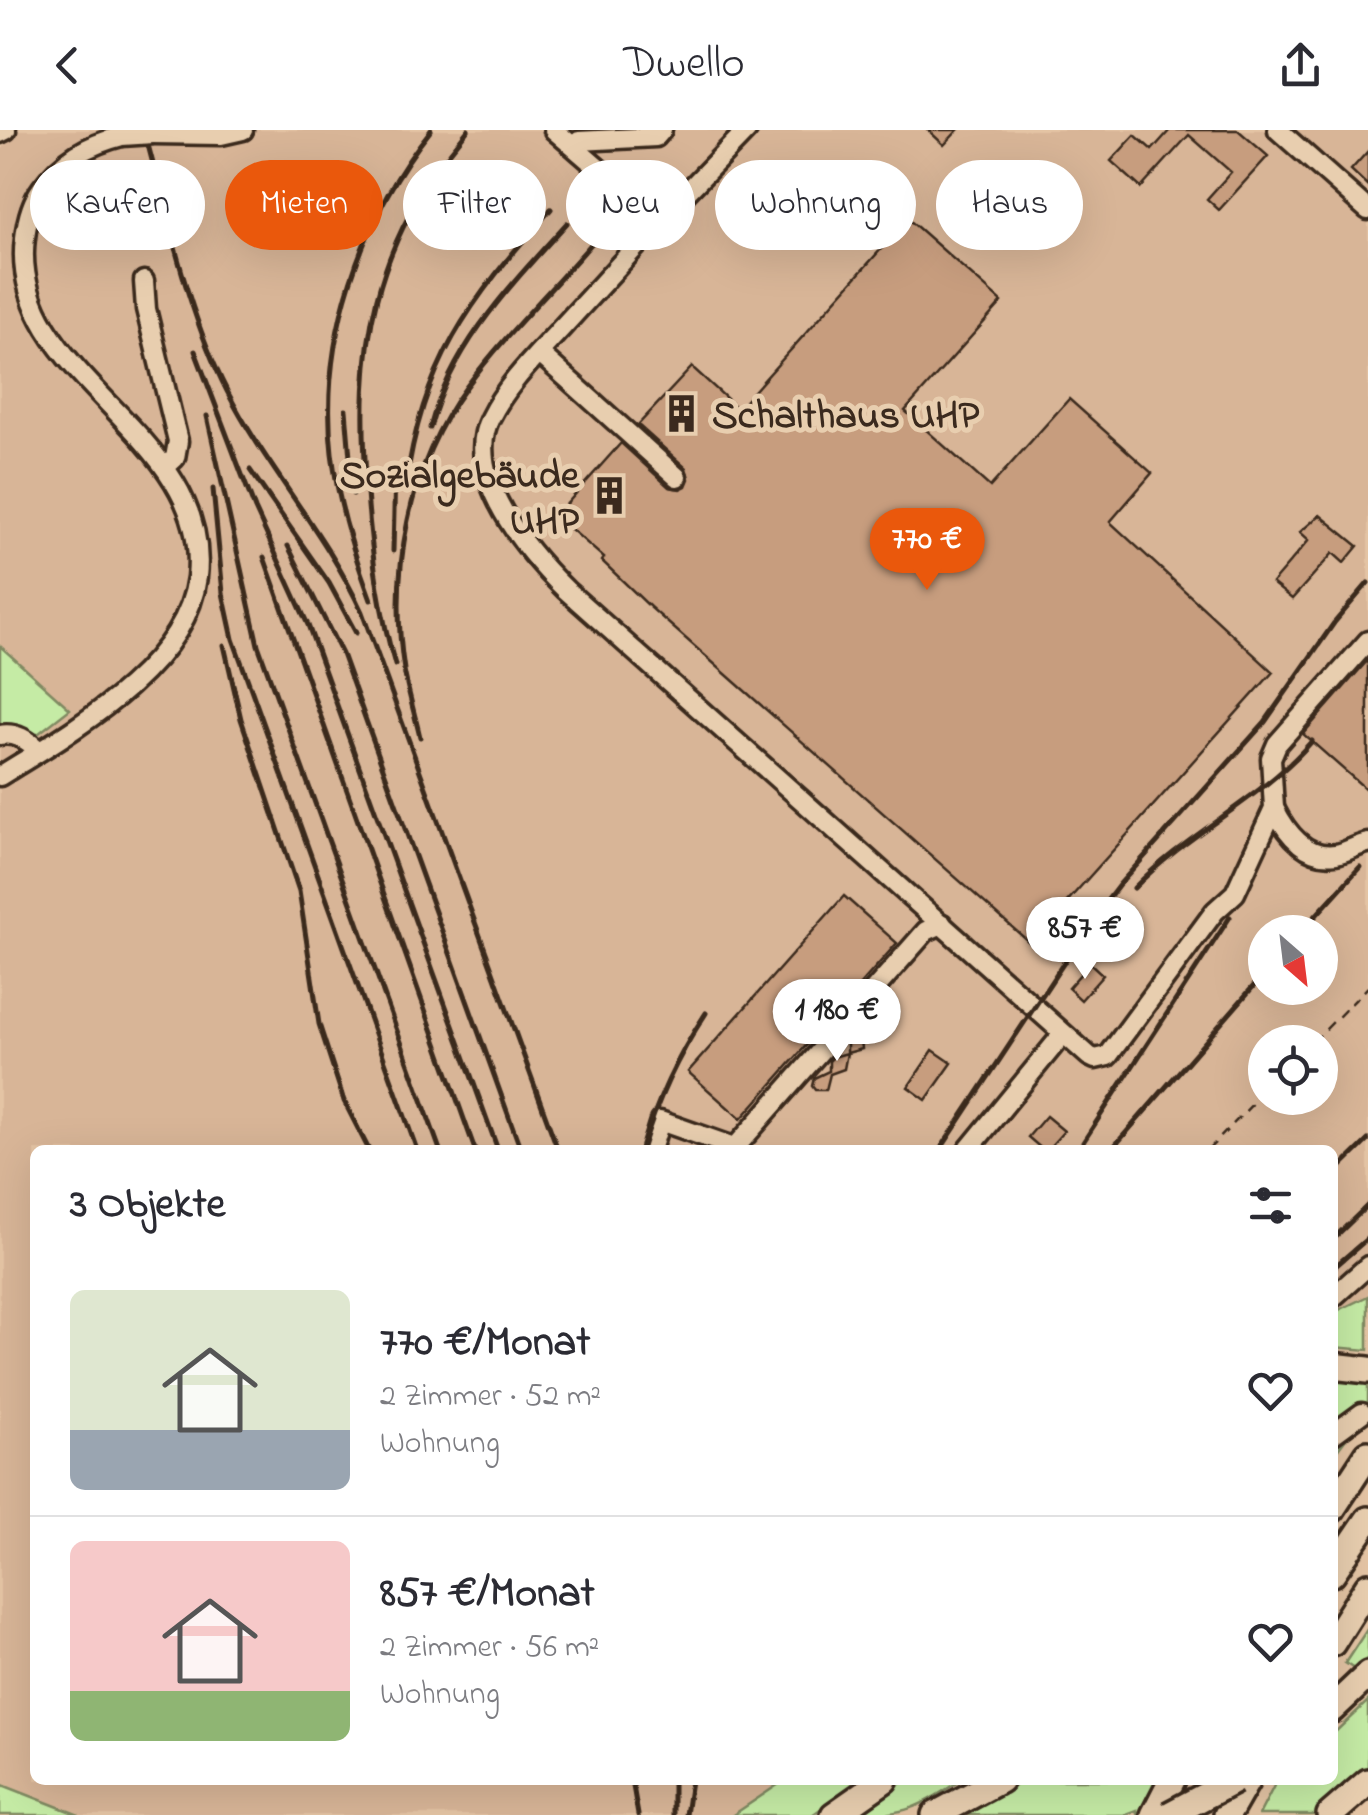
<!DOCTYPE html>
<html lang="de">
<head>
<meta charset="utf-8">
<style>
	:root { --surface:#fff; --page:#f2f2f3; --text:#2b2b33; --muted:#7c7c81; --line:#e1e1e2; --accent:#ea580c }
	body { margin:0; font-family:"Indie Flower",sans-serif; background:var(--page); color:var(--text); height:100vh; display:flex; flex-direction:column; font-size:38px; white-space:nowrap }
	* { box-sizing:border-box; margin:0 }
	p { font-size:32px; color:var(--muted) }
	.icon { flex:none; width:55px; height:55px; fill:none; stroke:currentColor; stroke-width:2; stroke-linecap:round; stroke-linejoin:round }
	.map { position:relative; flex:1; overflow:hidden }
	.sheet { position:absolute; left:30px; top:1015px; width:1308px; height:640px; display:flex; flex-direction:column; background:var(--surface); border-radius:15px; box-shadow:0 10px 40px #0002 }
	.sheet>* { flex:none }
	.banner { position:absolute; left:30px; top:30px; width:1310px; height:90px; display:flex; gap:20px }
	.needle { width:65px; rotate:152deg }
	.buttons { position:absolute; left:1248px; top:785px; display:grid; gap:20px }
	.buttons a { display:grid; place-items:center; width:90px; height:90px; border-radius:50%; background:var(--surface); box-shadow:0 10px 40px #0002; font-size:50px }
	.price { position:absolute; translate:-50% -85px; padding:0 22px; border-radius:35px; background:#fff; color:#222; font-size:32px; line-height:65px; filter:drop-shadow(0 2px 5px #0008) }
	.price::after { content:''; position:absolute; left:50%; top:60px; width:30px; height:22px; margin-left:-15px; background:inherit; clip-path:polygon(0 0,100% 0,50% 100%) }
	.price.active { background:var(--accent); color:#fff }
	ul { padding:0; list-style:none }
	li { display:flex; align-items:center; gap:30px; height:250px; padding:0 40px }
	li+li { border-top:2px solid var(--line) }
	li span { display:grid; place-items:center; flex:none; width:280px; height:200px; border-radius:15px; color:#555 }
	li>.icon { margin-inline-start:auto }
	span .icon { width:120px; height:120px; fill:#fffc; stroke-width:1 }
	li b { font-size:42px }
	h2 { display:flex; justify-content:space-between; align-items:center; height:120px; padding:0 40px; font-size:42px }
	.tag { padding:0 35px; border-radius:45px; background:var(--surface); box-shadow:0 10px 40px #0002; font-size:35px; line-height:90px }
	.tag.active { background:var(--accent); color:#fff }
	header { display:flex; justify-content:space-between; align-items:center; height:130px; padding:0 40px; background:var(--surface); font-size:45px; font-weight:600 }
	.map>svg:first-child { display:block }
	.built { fill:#d8b597; fill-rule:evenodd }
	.green { fill:#c5eba5; stroke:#808a62; stroke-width:2.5 }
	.building { fill:#c79d7e; stroke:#3b2a1e; stroke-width:2.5 }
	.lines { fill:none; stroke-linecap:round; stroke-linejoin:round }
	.minor-casing { stroke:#3b2a1e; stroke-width:25 }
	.highway-casing { stroke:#3b2a1e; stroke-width:32 }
	.path { stroke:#3b2a1e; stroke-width:2.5; stroke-dasharray:10 8; stroke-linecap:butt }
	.minor { stroke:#e8ceaf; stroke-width:18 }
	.highway { stroke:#e8ceaf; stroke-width:25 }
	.rail { stroke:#3b2a1e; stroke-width:5 }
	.minor-bridge-casing { stroke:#3b2a1e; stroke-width:25; stroke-linecap:butt }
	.highway-bridge-casing { stroke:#3b2a1e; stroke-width:32; stroke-linecap:butt }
	.minor-bridge { stroke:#e8ceaf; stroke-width:18 }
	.highway-bridge { stroke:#e8ceaf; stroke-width:25 }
	.labels { text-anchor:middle; stroke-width:10; stroke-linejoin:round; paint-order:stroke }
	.poi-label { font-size:40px; font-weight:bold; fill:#3b2a1e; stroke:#e8ceaf; text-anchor:start }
</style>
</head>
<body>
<header><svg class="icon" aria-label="back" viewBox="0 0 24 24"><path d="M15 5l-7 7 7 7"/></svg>Dwello<svg class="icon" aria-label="share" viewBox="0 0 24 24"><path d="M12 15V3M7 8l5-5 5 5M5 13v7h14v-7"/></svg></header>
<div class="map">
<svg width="1368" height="1685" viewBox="0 0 1368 1685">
	<rect width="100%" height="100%" fill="#e4c4a4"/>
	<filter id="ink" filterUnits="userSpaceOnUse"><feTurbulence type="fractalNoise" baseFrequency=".01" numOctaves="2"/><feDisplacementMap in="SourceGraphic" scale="20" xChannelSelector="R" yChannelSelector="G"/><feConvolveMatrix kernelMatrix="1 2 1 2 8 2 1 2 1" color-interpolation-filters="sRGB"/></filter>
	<g filter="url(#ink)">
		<path class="built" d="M19,0H1368V1166L1364,1171L1361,1169L1333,1183L1332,1020H35V1650H785L733,1685H79L0,1654V602L70,579L0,516V21ZM1265,802H1320V858H1265ZM1265,912H1320V968H1265Z"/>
		<g class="green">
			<polygon points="0,516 70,579 34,607 0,602"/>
			<polygon points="1368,1166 1368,1220 1333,1217 1333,1183"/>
			<polygon points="1333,1247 1368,1251 1368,1280 1333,1326"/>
			<polygon points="1368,1498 1368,1528 1354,1539 1345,1533"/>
			<polygon points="1368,1571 1368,1639 1317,1685 1259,1685 1277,1650 1332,1650 1333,1604"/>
			<polygon points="785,1650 861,1650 812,1685 733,1685"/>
			<path d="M905,1650H961C920,1676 908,1685 859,1685Z"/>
			<polygon points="1024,1650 1159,1650 1144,1680 1137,1683 1137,1680 1124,1685 965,1685"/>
			<polygon points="0,1654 79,1685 0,1685"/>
		</g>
		<g class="building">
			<polygon points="928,0 958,0 944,15"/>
			<polygon points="1170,0 1238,0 1268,26 1219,80 1207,69 1231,42 1189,5 1141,58 1111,31 1135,5 1152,20"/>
			<polygon points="1368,21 1368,56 1351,40"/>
			<polygon points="908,89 1002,172 905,281 990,357 1069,269 1152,343 1110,392 1273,542 1030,813 650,477 602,431 604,428 556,386 621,313 669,357 680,359 686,356 689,349 686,338 638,295 692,237 738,279"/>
			<polygon points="1320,385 1358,416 1344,433 1333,423 1292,469 1272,453 1309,410 1300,402"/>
			<polygon points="1368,530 1368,661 1303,604"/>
			<polygon points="844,766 897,813 741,989 688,942"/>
			<polygon points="1090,833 1103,845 1081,870 1068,858"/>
			<polygon points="853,906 861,909 862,919 847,923 844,939 830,944 826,960 815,960 812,956 814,948 829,941 829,931 833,927 847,923 847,911"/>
			<polygon points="933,920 952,933 926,970 908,957"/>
			<polygon points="1046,986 1064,1001 1047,1020 1043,1020 1028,1007"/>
		</g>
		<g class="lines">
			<defs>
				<g id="minor">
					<polyline points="554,0 659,91 747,0"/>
					<polyline points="1278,0 1368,80"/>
					<polyline points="0,3 6,0"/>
					<polyline points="153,4 221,5 243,0"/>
					<polyline points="579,11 656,7 662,0"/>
					<path d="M659,91C625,129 590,167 556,204C532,230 506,256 490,288C462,345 528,423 566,460L1089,926L1095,929L1108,926L1215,781L1235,763L1274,678L1271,628L1277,614L1368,511"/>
					<polyline points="144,151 146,179 178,311 175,328 165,337"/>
					<polyline points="539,223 677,347"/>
					<path d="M0,605C16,602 28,610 39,621"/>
					<path d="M0,646C70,602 186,538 197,447C213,302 7,247 25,108C27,90 31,73 42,58C63,29 87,15 122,6"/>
					<path d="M1274,678C1286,702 1305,729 1336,724C1347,722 1357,715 1368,713"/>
					<polyline points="651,1020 660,991 734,1017"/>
					<polyline points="733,1020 926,801 942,794"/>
					<polyline points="968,1020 1063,904"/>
					<polyline points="1332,1168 1368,1136"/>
					<polyline points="1332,1305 1362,1283"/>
				</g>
				<g id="highway">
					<polyline points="1332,1236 1368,1240"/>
					<polyline points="1332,1379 1368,1324"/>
					<polyline points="1332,1443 1368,1390"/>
					<polyline points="1332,1513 1368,1456"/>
					<polyline points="1332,1579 1368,1545"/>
					<polyline points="834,1685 884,1650"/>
					<polyline points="935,1685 1000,1650"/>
					<polyline points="1154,1685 1172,1650"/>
					<polyline points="1227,1685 1247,1650"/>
					<polyline points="1330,1685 1368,1652"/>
				</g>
			</defs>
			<use href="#minor" class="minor-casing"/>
			<use href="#highway" class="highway-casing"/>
			<g class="path">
				<polyline points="1313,912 1368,857"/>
				<polyline points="1208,1020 1265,961"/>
			</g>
			<use href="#minor" class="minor"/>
			<use href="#highway" class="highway"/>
			<g class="rail">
				<path d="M144,0C168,87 186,180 227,261C266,338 326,403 362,482L558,1020"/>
				<polyline points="195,221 255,379 308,495 498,1020"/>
				<polyline points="346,280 353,364"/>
				<polyline points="207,286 258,515 440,1020"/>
				<path d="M430,298C452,215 511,155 567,93"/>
				<polyline points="250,340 329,453 356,503"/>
				<polyline points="213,359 223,463 233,509 417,1020"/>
				<path d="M405,360C422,234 468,172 551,79"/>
				<polyline points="288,416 342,524 521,1020"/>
				<polyline points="393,421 395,341"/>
				<polyline points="264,427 475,1020"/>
				<path d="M371,470C353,422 338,374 332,323C319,210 361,87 431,0"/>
				<polyline points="224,515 241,589 299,761 319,894 344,971 369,1020"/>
				<path d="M395,535C379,479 371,420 367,362C356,216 370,116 468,0"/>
				<path d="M420,607C415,585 408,562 404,540C389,442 408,336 467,256C508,201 559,153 603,100"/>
				<path d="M1134,758C1188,702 1261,670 1312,611"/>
				<polyline points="1301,802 1360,737"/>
				<path d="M642,1020C657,969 677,927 706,883"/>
				<polyline points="940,1020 1090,793 1119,755 1265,592 1334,493 1368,453"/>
				<polyline points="1078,1020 1230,787"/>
				<polyline points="1111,1020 1265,843"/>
				<polyline points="1332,1045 1368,1010"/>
				<polyline points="1332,1110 1368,1075"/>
				<polyline points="1332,1139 1368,1108"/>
				<polyline points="632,1650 638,1685"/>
				<polyline points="673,1650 673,1685"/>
				<polyline points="686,1685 691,1650"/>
			</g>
			<defs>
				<polyline id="minor-bridge" points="122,6 153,4"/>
				<polyline id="highway-bridge" points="1169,1685 1235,1650"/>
			</defs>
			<use href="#minor-bridge" class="minor-bridge-casing"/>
			<use href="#highway-bridge" class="highway-bridge-casing"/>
			<use href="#minor-bridge" class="minor-bridge"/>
			<use href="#highway-bridge" class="highway-bridge"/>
		</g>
	</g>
	<defs>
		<symbol id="building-bare" viewBox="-9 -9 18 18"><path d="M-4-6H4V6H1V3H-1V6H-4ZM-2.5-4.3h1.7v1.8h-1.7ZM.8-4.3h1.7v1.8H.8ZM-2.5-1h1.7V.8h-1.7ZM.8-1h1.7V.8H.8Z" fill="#3b2a1e" stroke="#e8ceaf" stroke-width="2.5" paint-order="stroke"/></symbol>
	</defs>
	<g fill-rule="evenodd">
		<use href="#building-bare" x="654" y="256" width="55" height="55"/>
		<use href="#building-bare" x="582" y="338" width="55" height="55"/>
	</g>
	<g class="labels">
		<g class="poi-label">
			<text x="712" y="297">Schalthaus UHP</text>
			<text x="579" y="357" text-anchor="end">Sozialgebäude<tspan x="579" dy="46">UHP</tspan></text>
		</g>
	</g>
</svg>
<div class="buttons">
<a><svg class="needle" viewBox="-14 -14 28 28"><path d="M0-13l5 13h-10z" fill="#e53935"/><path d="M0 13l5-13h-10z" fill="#7c7c81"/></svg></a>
<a><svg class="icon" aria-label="locate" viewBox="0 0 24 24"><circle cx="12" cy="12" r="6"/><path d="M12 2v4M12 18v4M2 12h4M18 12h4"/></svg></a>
</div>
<b class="price active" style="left:927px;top:463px">770 €</b>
<b class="price" style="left:1085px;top:852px">857 €</b>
<b class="price" style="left:837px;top:934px">1 180 €</b>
<div class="banner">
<a class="tag">Kaufen</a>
<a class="tag active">Mieten</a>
<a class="tag">Filter</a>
<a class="tag">Neu</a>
<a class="tag">Wohnung</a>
<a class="tag">Haus</a>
</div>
<section class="sheet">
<h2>3 Objekte<svg class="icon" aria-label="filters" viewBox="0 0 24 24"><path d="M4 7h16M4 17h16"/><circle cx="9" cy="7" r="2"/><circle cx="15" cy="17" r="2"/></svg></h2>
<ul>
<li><span style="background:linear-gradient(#dfe7d0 70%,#9aa5b1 0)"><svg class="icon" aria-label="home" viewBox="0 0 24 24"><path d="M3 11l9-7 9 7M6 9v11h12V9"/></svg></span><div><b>770 €/Monat</b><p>2 Zimmer · 52 m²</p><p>Wohnung</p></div><svg class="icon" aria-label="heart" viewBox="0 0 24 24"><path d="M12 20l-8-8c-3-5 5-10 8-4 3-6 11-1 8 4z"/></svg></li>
<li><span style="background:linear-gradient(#f6c9c9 75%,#8fb573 0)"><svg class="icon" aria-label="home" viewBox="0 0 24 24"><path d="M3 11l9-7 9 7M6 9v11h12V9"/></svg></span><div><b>857 €/Monat</b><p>2 Zimmer · 56 m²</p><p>Wohnung</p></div><svg class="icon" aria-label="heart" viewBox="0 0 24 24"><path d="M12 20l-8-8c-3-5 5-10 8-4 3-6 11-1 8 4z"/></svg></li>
</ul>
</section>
</div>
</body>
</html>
